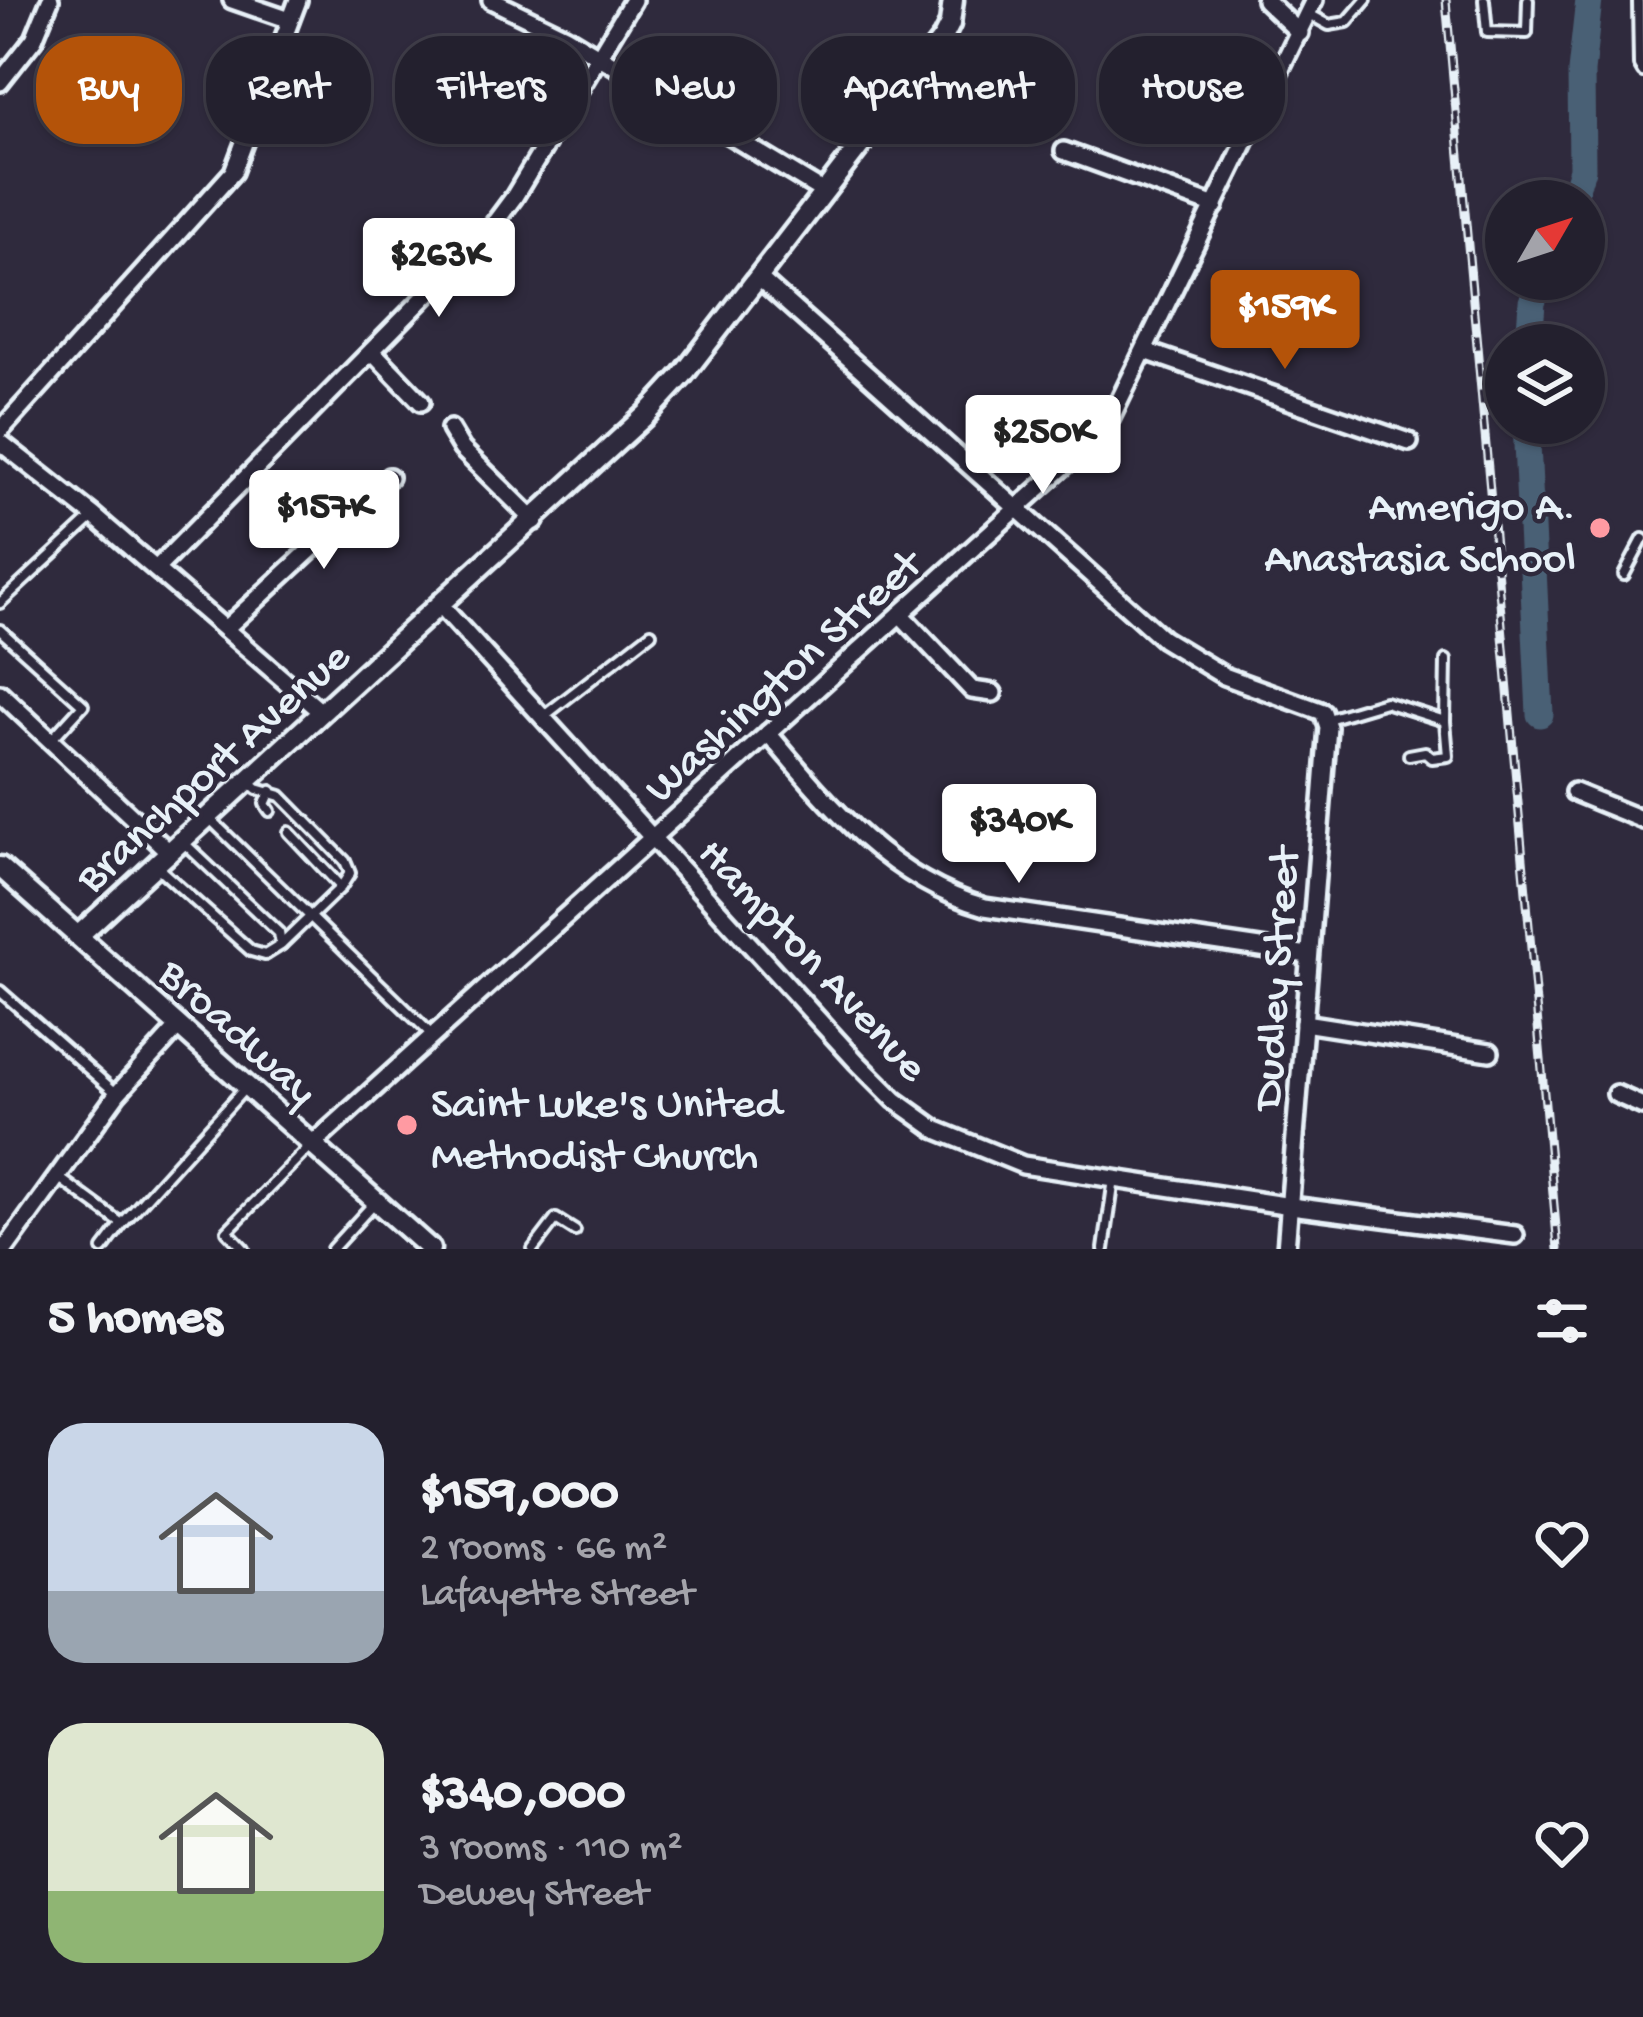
<!DOCTYPE html>
<html lang="en">
<head>
<meta charset="utf-8">
<style>
	:root { --surface:#23202e; --page:#2b2836; --text:#f1f3f6; --muted:#a3a3aa; --line:#403e4a; --accent:#b45309 }
	body { margin:0; font-family:"Gochi Hand",sans-serif; background:var(--page); color:var(--text); height:100vh; display:flex; flex-direction:column; font-size:45px; white-space:nowrap }
	* { box-sizing:border-box; margin:0 }
	p { font-size:39px; color:var(--muted) }
	.icon { flex:none; width:66px; height:66px; fill:none; stroke:currentColor; stroke-width:2; stroke-linecap:round; stroke-linejoin:round }
	.map { position:relative; height:1249px; overflow:hidden }
	.details { display:flex; flex-direction:column; background:var(--surface); flex:1 }
	.details>* { flex:none }
	.hud { position:absolute; left:36px; top:36px; width:1572px; height:108px; display:flex; gap:24px }
	.needle { width:78px; rotate:51deg }
	.controls { position:absolute; left:1485px; top:180px; display:grid; gap:24px }
	.controls a { display:grid; place-items:center; width:120px; height:120px; border-radius:50%; background:var(--surface); box-shadow:0 3px 9px #0004,0 0 0 3px var(--line); font-size:60px }
	.price { position:absolute; translate:-50% -102px; padding:0 27px; border-radius:12px; background:#fff; color:#222; font-size:39px; line-height:78px; filter:drop-shadow(0 3px 6px #0008) }
	.price::after { content:''; position:absolute; left:50%; top:72px; width:36px; height:27px; margin-left:-18px; background:inherit; clip-path:polygon(0 0,100% 0,50% 100%) }
	.price.on { background:var(--accent); color:#fff }
	ul { padding:0; list-style:none }
	li { display:flex; align-items:center; gap:36px; height:300px; padding:0 48px }
	li span { display:grid; place-items:center; flex:none; width:336px; height:240px; border-radius:36px; color:#555 }
	li>.icon { margin-inline-start:auto }
	span .icon { width:144px; height:144px; fill:#fffc; stroke-width:1 }
	li b { font-size:51px }
	h2 { display:flex; justify-content:space-between; align-items:center; height:144px; padding:0 48px; font-size:51px }
	.pill { padding:0 42px; border-radius:48px; background:var(--surface); box-shadow:0 3px 9px #0004,0 0 0 3px var(--line); font-size:42px; line-height:108px }
	.pill.on { background:var(--accent); color:#fff }
	.map>svg:first-child { display:block }
	.lines { fill:none; stroke-linecap:round; stroke-linejoin:round }
	.river { stroke:#4a6074; stroke-width:27 }
	.service-casing { stroke:#e8f1f8; stroke-width:16 }
	.minor-casing { stroke:#e8f1f8; stroke-width:24 }
	.tertiary-casing { stroke:#e8f1f8; stroke-width:27 }
	.service { stroke:#2f2a3d; stroke-width:8 }
	.minor { stroke:#2f2a3d; stroke-width:15 }
	.tertiary { stroke:#2f2a3d; stroke-width:18 }
	.rail-casing { stroke:#e8f1f8; stroke-width:9 }
	.rail { stroke:#2f2a3d; stroke-width:4.5; stroke-dasharray:14; stroke-linecap:butt }
	.poi-dot { fill:#ff9aa2; stroke:#2f2a3d; stroke-width:4.5 }
	.labels { text-anchor:middle; stroke-width:9; stroke-linejoin:round; paint-order:stroke }
	.poi-label { font-size:45px; fill:#e8f1f8; stroke:#2f2a3d; text-anchor:end }
	.street-label { font-size:45px; fill:#e8f1f8; stroke:#2f2a3d }
</style>
</head>
<body>
<div class="map">
<svg width="1643" height="1249" viewBox="0 0 1643 1249">
	<rect width="100%" height="100%" fill="#2f2a3d"/>
	<filter id="ink" filterUnits="userSpaceOnUse"><feTurbulence type="fractalNoise" baseFrequency=".00833" numOctaves="2"/><feDisplacementMap in="SourceGraphic" scale="24" xChannelSelector="R" yChannelSelector="G"/><feConvolveMatrix kernelMatrix="1 2 1 2 8 2 1 2 1" color-interpolation-filters="sRGB"/></filter>
	<g filter="url(#ink)">
		<g class="lines">
			<g class="river">
				<polyline points="1572,201 1582,169 1581,72 1589,0"/>
				<polyline points="1529,345 1532,302 1543,279"/>
				<polyline points="1526,423 1540,714"/>
			</g>
			<defs>
				<g id="service">
					<polyline points="1484,0 1487,32 1527,33 1528,0"/>
					<polyline points="1638,2 1639,65 1643,72"/>
					<polyline points="1309,14 1329,25 1347,22 1366,0"/>
					<polyline points="1624,575 1643,539"/>
					<polyline points="0,603 94,516"/>
					<polyline points="0,630 83,705 52,739"/>
					<polyline points="544,716 651,633"/>
					<polyline points="1328,719 1385,702 1445,721 1448,756 1432,758 1425,752 1409,755"/>
					<polyline points="1445,721 1446,660"/>
					<polyline points="248,781 257,789 281,796 345,861 350,873 341,887 282,944"/>
					<polyline points="270,811 265,804 271,791"/>
					<polyline points="209,818 432,1035"/>
					<polyline points="289,832 341,887"/>
					<polyline points="156,866 251,951 265,955 281,945 279,933 182,841"/>
					<polyline points="0,991 116,1093"/>
					<polyline points="58,1177 122,1224 103,1249"/>
					<polyline points="122,1224 246,1087"/>
					<polyline points="244,1249 227,1231 311,1145"/>
					<polyline points="332,1249 376,1201"/>
					<polyline points="533,1249 556,1219 575,1231"/>
					<polyline points="1104,1249 1114,1179"/>
				</g>
				<g id="minor">
					<polyline points="232,0 290,20"/>
					<polyline points="491,0 565,36 824,192"/>
					<polyline points="1265,0 1300,33"/>
					<polyline points="0,82 34,39 50,0"/>
					<polyline points="1064,151 1215,206"/>
					<polyline points="758,277 1163,639 1224,676 1323,712 1328,727 1286,1249"/>
					<polyline points="372,351 421,402"/>
					<polyline points="1145,351 1409,442"/>
					<polyline points="450,429 462,449 535,521"/>
					<polyline points="0,431 233,172 298,0"/>
					<polyline points="0,442 94,516 322,713"/>
					<polyline points="156,569 485,236 514,197 633,0"/>
					<polyline points="442,607 856,1061 895,1100 937,1130 1023,1165 1291,1206 1515,1235"/>
					<polyline points="900,614 972,690 993,693"/>
					<polyline points="225,629 389,477"/>
					<polyline points="0,693 169,852"/>
					<path d="M768,733C829,806 890,880 985,907L1308,955"/>
					<polyline points="1574,792 1643,820"/>
					<polyline points="1304,1023 1490,1052"/>
					<polyline points="1616,1094 1643,1106"/>
					<polyline points="313,1144 1106,428 1314,0"/>
					<polyline points="5,1249 117,1094 179,1026"/>
				</g>
				<g id="tertiary">
					<polyline points="0,867 430,1249"/>
					<polyline points="78,936 647,414 682,376 943,38 950,24 953,0"/>
				</g>
			</defs>
			<use href="#service" class="service-casing"/>
			<use href="#minor" class="minor-casing"/>
			<use href="#tertiary" class="tertiary-casing"/>
			<use href="#service" class="service"/>
			<use href="#minor" class="minor"/>
			<use href="#tertiary" class="tertiary"/>
			<defs>
				<polyline id="rail" points="1446,0 1558,1249"/>
			</defs>
			<use href="#rail" class="rail-casing"/>
			<use href="#rail" class="rail"/>
		</g>
	</g>
	<g class="poi-dot">
		<circle cx="1600" cy="528" r="12"/>
		<circle cx="407" cy="1125" r="12"/>
	</g>
	<g class="labels">
		<g class="poi-label">
			<text x="1576" y="518">Amerigo A.<tspan x="1576" dy="52">Anastasia School</tspan></text>
			<text x="431" y="1115" text-anchor="start">Saint Luke's United<tspan x="431" dy="52">Methodist Church</tspan></text>
		</g>
		<g class="street-label">
			<text transform="translate(780 673) rotate(-42)" y="16">Washington Street</text>
			<text transform="translate(210 764) rotate(-42)" y="16">Branchport Avenue</text>
			<text transform="translate(816 957) rotate(47)" y="16">Hampton Avenue</text>
			<text transform="translate(1272 978) rotate(-86)" y="16">Dudley Street</text>
			<text transform="translate(241 1029) rotate(42)" y="16">Broadway</text>
		</g>
	</g>
</svg>
<div class="controls">
<a><svg class="needle" viewBox="-14 -14 28 28"><path d="M0-13l5 13h-10z" fill="#e53935"/><path d="M0 13l5-13h-10z" fill="#a3a3aa"/></svg></a>
<a><svg class="icon" aria-label="layers" viewBox="0 0 24 24"><path d="M12 4l9 5-9 5-9-5zM3 14l9 5 9-5"/></svg></a>
</div>
<b class="price" style="left:439px;top:320px">$263K</b>
<b class="price on" style="left:1285px;top:372px">$159K</b>
<b class="price" style="left:1043px;top:497px">$250K</b>
<b class="price" style="left:324px;top:572px">$157K</b>
<b class="price" style="left:1019px;top:886px">$340K</b>
<div class="hud">
<a class="pill on">Buy</a>
<a class="pill">Rent</a>
<a class="pill">Filters</a>
<a class="pill">New</a>
<a class="pill">Apartment</a>
<a class="pill">House</a>
</div>
</div>
<section class="details">
<h2>5 homes<svg class="icon" aria-label="filters" viewBox="0 0 24 24"><path d="M4 7h16M4 17h16"/><circle cx="9" cy="7" r="2"/><circle cx="15" cy="17" r="2"/></svg></h2>
<ul>
<li><span style="background:linear-gradient(#c9d6e8 70%,#9aa5b1 0)"><svg class="icon" aria-label="home" viewBox="0 0 24 24"><path d="M3 11l9-7 9 7M6 9v11h12V9"/></svg></span><div><b>$159,000</b><p>2 rooms · 66 m²</p><p>Lafayette Street</p></div><svg class="icon" aria-label="heart" viewBox="0 0 24 24"><path d="M12 20l-8-8c-3-5 5-10 8-4 3-6 11-1 8 4z"/></svg></li>
<li><span style="background:linear-gradient(#dfe7d0 70%,#8fb573 0)"><svg class="icon" aria-label="home" viewBox="0 0 24 24"><path d="M3 11l9-7 9 7M6 9v11h12V9"/></svg></span><div><b>$340,000</b><p>3 rooms · 110 m²</p><p>Dewey Street</p></div><svg class="icon" aria-label="heart" viewBox="0 0 24 24"><path d="M12 20l-8-8c-3-5 5-10 8-4 3-6 11-1 8 4z"/></svg></li>
</ul>
</section>
</body>
</html>
